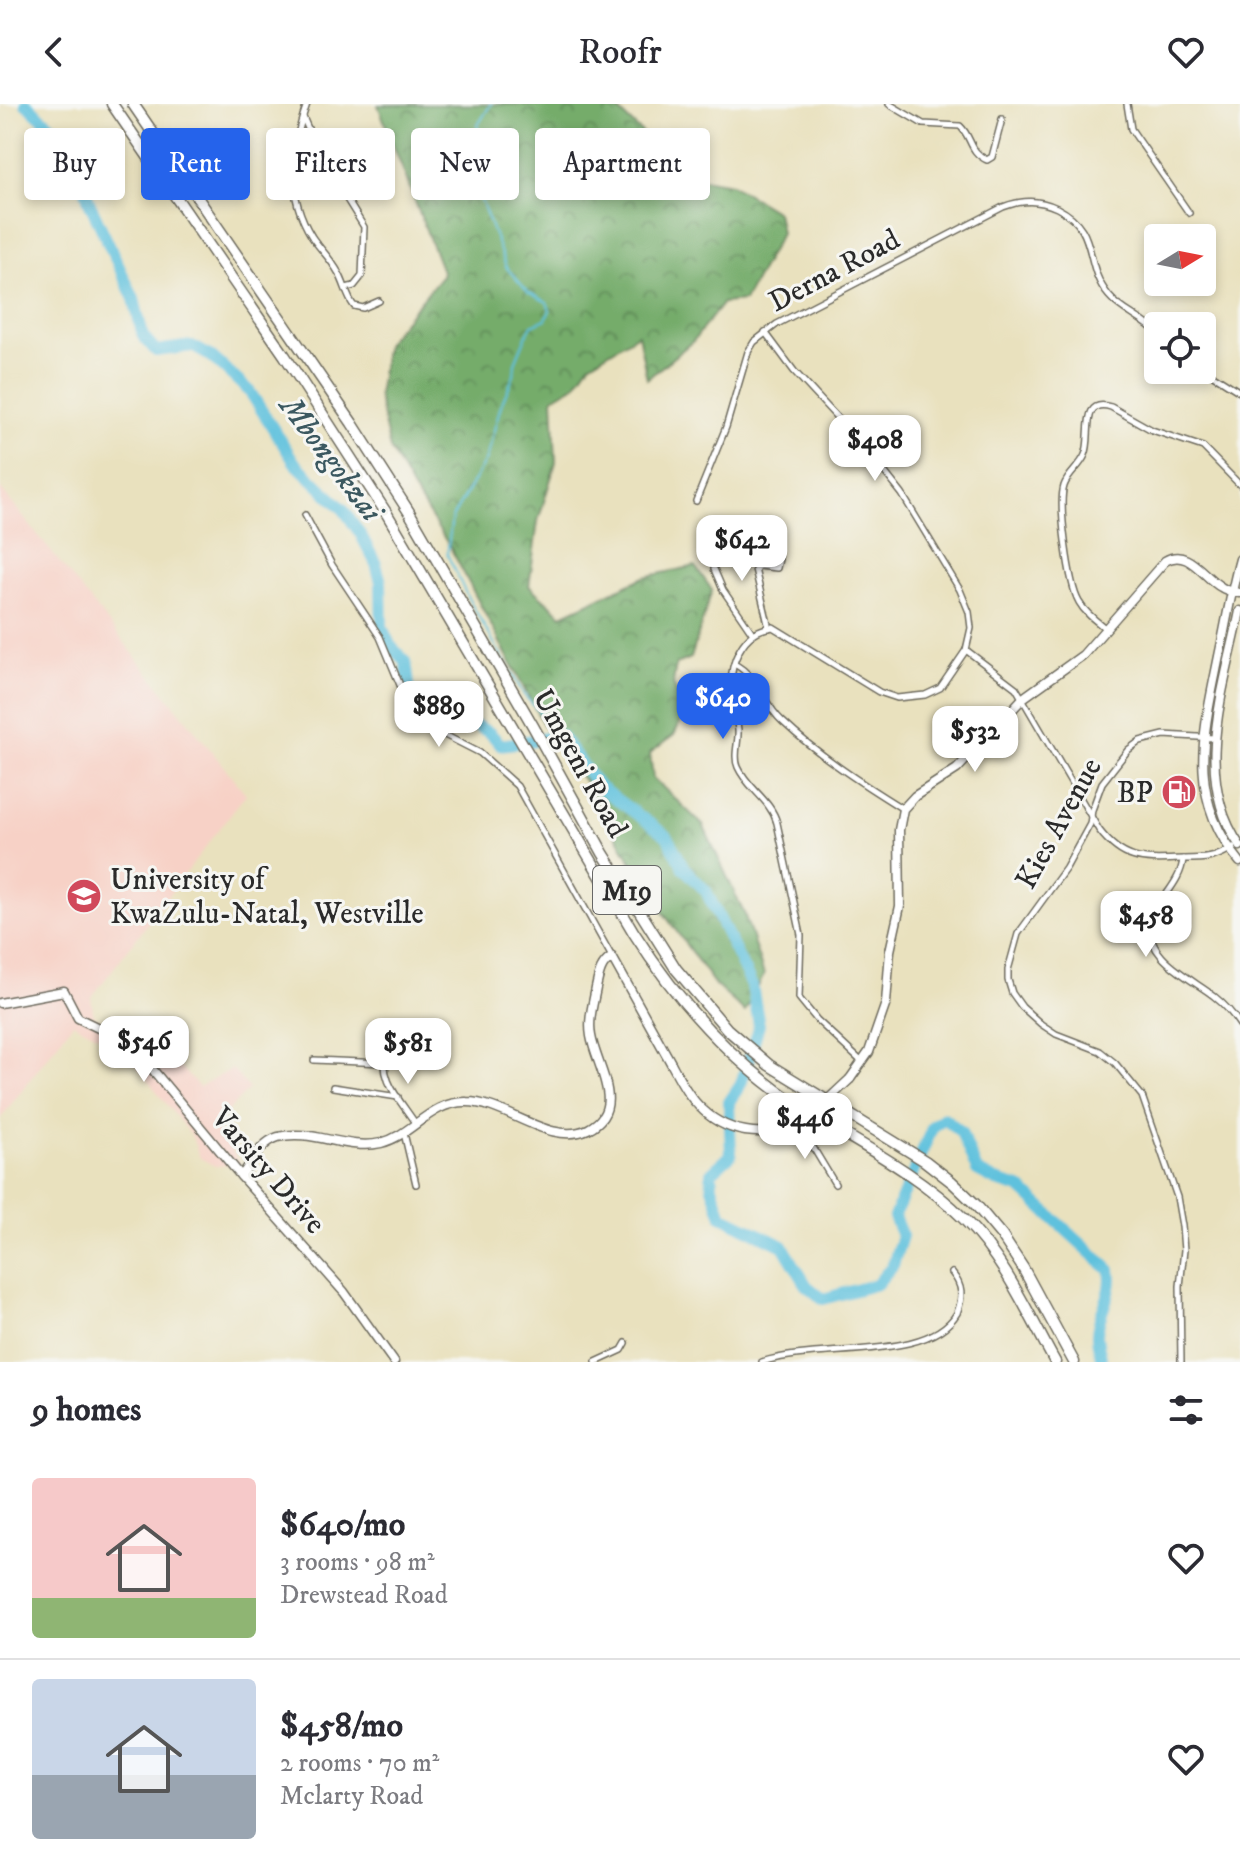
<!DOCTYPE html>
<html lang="en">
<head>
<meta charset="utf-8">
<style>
	:root { --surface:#fff; --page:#f7f7f7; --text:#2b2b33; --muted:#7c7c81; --line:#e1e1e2; --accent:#2563eb }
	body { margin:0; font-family:"IM FELL DW Pica",serif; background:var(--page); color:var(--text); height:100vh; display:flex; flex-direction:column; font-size:30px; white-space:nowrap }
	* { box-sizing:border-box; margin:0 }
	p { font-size:26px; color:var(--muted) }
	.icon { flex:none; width:44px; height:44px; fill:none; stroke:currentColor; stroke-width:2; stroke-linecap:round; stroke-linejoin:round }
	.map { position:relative; height:1258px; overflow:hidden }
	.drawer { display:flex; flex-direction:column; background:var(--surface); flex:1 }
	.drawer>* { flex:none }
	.guide { position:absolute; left:24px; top:24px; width:800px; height:72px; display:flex; gap:16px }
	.needle { width:52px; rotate:80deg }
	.fabs { position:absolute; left:1144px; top:120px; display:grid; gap:16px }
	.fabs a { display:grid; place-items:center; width:72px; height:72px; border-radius:8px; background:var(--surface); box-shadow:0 4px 12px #0003; font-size:40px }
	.price { position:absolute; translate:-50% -68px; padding:0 18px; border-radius:16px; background:#fff; color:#222; font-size:26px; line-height:52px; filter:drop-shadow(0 2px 4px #0008) }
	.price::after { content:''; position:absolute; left:50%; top:48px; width:24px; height:18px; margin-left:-12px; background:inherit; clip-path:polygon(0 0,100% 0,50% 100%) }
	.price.on { background:var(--accent); color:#fff }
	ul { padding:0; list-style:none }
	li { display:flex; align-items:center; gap:24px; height:200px; padding:0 32px }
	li+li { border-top:2px solid var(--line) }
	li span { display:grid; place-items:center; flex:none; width:224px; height:160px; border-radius:8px; color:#555 }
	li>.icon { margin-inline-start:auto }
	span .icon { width:96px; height:96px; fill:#fffc; stroke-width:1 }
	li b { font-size:34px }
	h2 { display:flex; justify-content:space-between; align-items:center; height:96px; padding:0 32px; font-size:34px }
	.chip { padding:0 28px; border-radius:8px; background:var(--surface); box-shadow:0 4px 12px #0003; font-size:28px; line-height:72px }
	.chip.on { background:var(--accent); color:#fff }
	header { display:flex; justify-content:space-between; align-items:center; height:104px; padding:0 32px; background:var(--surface); font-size:36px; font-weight:600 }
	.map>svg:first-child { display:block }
	.built { fill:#f7d1c6 }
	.forest { fill:url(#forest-crowns); stroke:#506c4b; stroke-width:2 }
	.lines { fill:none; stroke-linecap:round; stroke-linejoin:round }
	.stream { stroke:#5fc1dd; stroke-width:2 }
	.river { stroke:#5fc1dd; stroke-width:12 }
	.street-casing { stroke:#6e6b5e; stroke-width:8 }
	.secondary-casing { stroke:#6e6b5e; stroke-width:11 }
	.highway-casing { stroke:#6e6b5e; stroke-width:13 }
	.street { stroke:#fff; stroke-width:5 }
	.secondary { stroke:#fff; stroke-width:8 }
	.highway { stroke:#fff; stroke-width:10 }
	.secondary-bridge-casing { stroke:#6e6b5e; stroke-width:11; stroke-linecap:butt }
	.secondary-bridge { stroke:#fff; stroke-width:8 }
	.labels { text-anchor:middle; stroke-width:6; stroke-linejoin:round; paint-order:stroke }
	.shield { fill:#f6f6f2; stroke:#686867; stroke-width:2 }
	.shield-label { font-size:28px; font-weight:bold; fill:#2b2b2b }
	.street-label { font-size:30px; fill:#2b2b2b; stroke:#f6f6f2 }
	.poi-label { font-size:30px; fill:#2b2b2b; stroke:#f6f6f2; text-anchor:end }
	.water-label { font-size:32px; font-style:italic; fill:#3b5860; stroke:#f6f6f2 }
</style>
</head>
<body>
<header><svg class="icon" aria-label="back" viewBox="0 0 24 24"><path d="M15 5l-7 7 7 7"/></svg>Roofr<svg class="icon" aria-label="heart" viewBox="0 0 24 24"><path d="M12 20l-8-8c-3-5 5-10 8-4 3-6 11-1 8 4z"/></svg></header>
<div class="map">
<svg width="1240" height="1258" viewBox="0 0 1240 1258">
	<defs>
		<pattern id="forest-crowns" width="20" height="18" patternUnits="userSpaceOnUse" patternTransform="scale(2)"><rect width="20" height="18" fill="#75ac6b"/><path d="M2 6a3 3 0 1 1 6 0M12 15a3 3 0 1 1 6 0" fill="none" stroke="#608c58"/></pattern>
	</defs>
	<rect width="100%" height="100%" fill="#f6f6f2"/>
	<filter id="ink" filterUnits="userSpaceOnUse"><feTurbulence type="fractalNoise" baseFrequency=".0125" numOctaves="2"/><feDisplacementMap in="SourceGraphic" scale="16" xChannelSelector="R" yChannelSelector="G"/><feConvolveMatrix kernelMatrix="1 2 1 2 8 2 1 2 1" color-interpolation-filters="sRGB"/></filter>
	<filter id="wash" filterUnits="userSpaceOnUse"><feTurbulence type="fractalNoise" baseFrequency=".006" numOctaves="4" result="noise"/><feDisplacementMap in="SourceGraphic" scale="32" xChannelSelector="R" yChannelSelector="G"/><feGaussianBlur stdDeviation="1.8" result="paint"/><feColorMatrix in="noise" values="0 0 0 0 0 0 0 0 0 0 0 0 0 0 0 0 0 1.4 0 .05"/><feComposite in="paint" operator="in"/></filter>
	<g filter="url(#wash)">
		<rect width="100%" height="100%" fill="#e9e1be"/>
		<polygon class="built" points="0,384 246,690 91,894 94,913 133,932 159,962 180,963 199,983 232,965 249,985 215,1020 240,1060 215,1062 200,1054 192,1033 123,944 73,919 0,1015"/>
		<polygon class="forest" points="616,0 617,5 658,44 662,68 731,80 777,108 781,129 744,197 723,199 693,237 647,275 638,230 590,260 575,281 553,294 556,358 538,417 529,482 562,511 644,473 695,462 712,486 691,554 676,560 673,580 685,608 674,631 650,649 653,674 703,721 744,809 764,871 745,908 715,881 650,790 589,684 544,622 450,443 412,384 390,345 378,292 386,239 443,170 378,1"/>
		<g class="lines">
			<polyline class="stream" points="491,0 478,21 475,41 478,88 506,163 528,188 547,198 550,206 546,215 532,221 527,230 515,259 514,271 501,301 486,355 452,414 447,450 468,494 524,591 561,632"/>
			<path class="river" d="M26,0L58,28L78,62L90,100L134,195L143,232L156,247L192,242L212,253L250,288L295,359L344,406L361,431L376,460L381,478L382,523L390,541L406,558L411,595L427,613L450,621L473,620L490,629L501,641L561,632L598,682L667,732L684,764L706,787L752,882L759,921L741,980L729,998L731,1051L711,1069L712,1083L722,1112L783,1142L807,1182L823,1195L877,1180L893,1161L902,1132L894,1113L933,1022L944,1014L961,1028L977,1067L996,1077L1020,1084L1110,1166C1115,1191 1098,1206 1097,1231C1097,1240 1101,1250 1102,1258"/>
		</g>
	</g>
	<g filter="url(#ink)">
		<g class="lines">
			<defs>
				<g id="street">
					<path d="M307,0C291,45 285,90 312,133C320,145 331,155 338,168C345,179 346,192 354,202L363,204L379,197"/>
					<path d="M889,0L923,20L960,22C972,33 969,48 987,56L992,53L1002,15"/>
					<polyline points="1127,0 1131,25 1189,109"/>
					<polyline points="303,13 327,68 342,74 346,79 346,94 364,123 362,172 354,182 346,184"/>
					<path d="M765,228L794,267L868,347L902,390L960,486L969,508L971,524L966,546L940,584L925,591L897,594L879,588L773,523C741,526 729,561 731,589C732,602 737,614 738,626C739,638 733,652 738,663C747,684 771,696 777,719L801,831L799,894L817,916L862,958"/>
					<polyline points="1202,264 1240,288"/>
					<path d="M696,397L726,323L748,248L754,238L777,220L1003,103C1022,96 1038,95 1057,104C1101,126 1082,160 1109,192C1122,208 1144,214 1158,230"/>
					<polyline points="305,411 332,461 380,533 410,605 429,623 480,649 517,682 612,853"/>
					<polyline points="714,465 723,486 753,530"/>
					<polyline points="769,524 755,465 759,462 777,464 779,455"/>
					<path d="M1105,524C1096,517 1085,509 1079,498C1069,481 1058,401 1064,382C1068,370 1080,363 1085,351C1093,334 1079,293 1111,303L1152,326L1203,343L1240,381"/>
					<path d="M966,546L1016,584L1099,726C1125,760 1146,756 1184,755C1204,755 1216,755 1233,743"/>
					<path d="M734,560C757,571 764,601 782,617C818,651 861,679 903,705"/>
					<path d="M1183,755C1181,779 1159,794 1152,816C1140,852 1193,875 1215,893C1225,901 1233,910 1240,921"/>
					<path d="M388,945C376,973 401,997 415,1019"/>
					<polyline points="314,956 384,959"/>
					<polyline points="333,983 398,993"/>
					<polyline points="799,1020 835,1080"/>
					<polyline points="404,1029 416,1080"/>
					<polyline points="596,1258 622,1246 626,1239"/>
					<path d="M762,1258C820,1239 929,1258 957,1209C963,1193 963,1182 952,1169"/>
					<polyline points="1181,1258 1180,1182 1184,1146 1182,1122 1177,1093 1142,992 1115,959 1100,947 1056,930 1041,920 1022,903 1012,889 1008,876 1008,866 1018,830 1066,764 1090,720 1092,706 1102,679 1128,646 1140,637 1164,631 1214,634"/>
				</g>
				<g id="secondary">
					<path d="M1240,455C1231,487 1226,520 1219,552C1204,627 1185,692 1240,758"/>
					<path d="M1240,507C1225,583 1191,672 1240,742"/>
					<polyline points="0,899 64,887 78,914 121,935 138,948 241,1072 344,1188 394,1258"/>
					<path d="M850,975L869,948L886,899L890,847L900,802L899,726L903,705L915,692L957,665L1023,594L1083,551L1165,457C1188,443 1203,473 1221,483C1226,487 1234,488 1240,489"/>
					<path d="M241,1072C253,1059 259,1039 278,1033C311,1024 347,1047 381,1039C413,1031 430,997 467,998C506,998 550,1043 588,1025C628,1005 596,962 591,932C588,916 593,900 596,884C599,871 600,861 612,853C630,885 648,918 666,950C677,969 686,991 703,1006C730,1032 774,1035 806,1016"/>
				</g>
				<g id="highway">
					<path d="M112,0L285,252L387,410L634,829C679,900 733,960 805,1006C859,1040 918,1069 964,1115C1004,1155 1028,1209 1055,1258"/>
					<polyline points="133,0 352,319 409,408 533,622 603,749 676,865 727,925 769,961 925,1057 952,1078 976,1101 1002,1132 1023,1164 1074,1258"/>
				</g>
			</defs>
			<use href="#street" class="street-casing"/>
			<use href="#secondary" class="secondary-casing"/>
			<use href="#highway" class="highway-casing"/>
			<use href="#street" class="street"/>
			<use href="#secondary" class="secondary"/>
			<use href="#highway" class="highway"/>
			<defs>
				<polyline id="secondary-bridge" points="806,1016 850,975"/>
			</defs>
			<use href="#secondary-bridge" class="secondary-bridge-casing"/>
			<use href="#secondary-bridge" class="secondary-bridge"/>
		</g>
	</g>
	<defs>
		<symbol id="fuel-disc" viewBox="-11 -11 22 22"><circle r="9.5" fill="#d1495b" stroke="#f6f6f2"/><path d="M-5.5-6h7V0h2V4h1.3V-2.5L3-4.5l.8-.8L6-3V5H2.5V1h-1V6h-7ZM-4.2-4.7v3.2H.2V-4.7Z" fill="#fff"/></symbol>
		<symbol id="university-disc" viewBox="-11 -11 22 22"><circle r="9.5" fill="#d1495b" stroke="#f6f6f2"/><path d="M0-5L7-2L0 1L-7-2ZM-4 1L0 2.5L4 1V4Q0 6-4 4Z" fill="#fff"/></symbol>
	</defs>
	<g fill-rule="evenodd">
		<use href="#fuel-disc" x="1159" y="668" width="40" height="40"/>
		<use href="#university-disc" x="64" y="772" width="40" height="40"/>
	</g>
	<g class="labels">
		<rect class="shield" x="593" y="762" width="68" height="48" rx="6"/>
		<g class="shield-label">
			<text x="627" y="796">M19</text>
		</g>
		<g class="street-label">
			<text transform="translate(834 166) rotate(-28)" y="10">Derna Road</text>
			<text transform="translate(581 659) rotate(61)" y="10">Umgeni Road</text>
			<text transform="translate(1058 719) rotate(-61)" y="10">Kies Avenue</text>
			<text transform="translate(269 1066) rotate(49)" y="10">Varsity Drive</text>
		</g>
		<g class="poi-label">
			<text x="1153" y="698">BP</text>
			<text x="110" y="785" text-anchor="start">University of<tspan x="110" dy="34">KwaZulu-Natal, Westville</tspan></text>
		</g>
		<g class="water-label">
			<text transform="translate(332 354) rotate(53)" y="11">Mbongokzai</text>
		</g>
	</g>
</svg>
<div class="fabs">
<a><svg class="needle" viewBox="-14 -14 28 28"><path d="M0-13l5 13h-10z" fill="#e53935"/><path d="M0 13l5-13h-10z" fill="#7c7c81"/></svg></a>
<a><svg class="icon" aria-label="locate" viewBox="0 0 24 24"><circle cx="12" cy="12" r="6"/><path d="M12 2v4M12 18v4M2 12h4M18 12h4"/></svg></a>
</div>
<b class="price" style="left:875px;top:379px">$408</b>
<b class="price" style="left:742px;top:479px">$642</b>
<b class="price on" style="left:723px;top:637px">$640</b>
<b class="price" style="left:439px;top:645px">$889</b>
<b class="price" style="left:975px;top:670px">$532</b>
<b class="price" style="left:1146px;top:855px">$458</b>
<b class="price" style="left:144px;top:980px">$546</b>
<b class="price" style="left:408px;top:982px">$581</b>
<b class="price" style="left:805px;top:1057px">$446</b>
<div class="guide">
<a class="chip">Buy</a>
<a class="chip on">Rent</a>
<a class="chip">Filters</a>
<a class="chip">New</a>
<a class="chip">Apartment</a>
</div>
</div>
<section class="drawer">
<h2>9 homes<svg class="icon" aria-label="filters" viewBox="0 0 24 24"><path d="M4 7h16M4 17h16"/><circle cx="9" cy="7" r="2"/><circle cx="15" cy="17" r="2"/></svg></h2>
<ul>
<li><span style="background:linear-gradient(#f6c9c9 75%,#8fb573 0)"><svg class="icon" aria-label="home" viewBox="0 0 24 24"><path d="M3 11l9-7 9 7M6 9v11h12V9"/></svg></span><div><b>$640/mo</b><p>3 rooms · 98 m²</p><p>Drewstead Road</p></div><svg class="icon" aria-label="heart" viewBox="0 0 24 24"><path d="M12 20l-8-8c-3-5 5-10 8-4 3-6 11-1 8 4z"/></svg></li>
<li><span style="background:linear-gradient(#c9d6e8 60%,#9aa5b1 0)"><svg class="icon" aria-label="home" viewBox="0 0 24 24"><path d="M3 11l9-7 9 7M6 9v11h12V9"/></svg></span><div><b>$458/mo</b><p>2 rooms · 70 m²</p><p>Mclarty Road</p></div><svg class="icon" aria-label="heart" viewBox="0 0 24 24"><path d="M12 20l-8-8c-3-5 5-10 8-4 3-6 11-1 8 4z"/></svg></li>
</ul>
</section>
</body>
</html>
